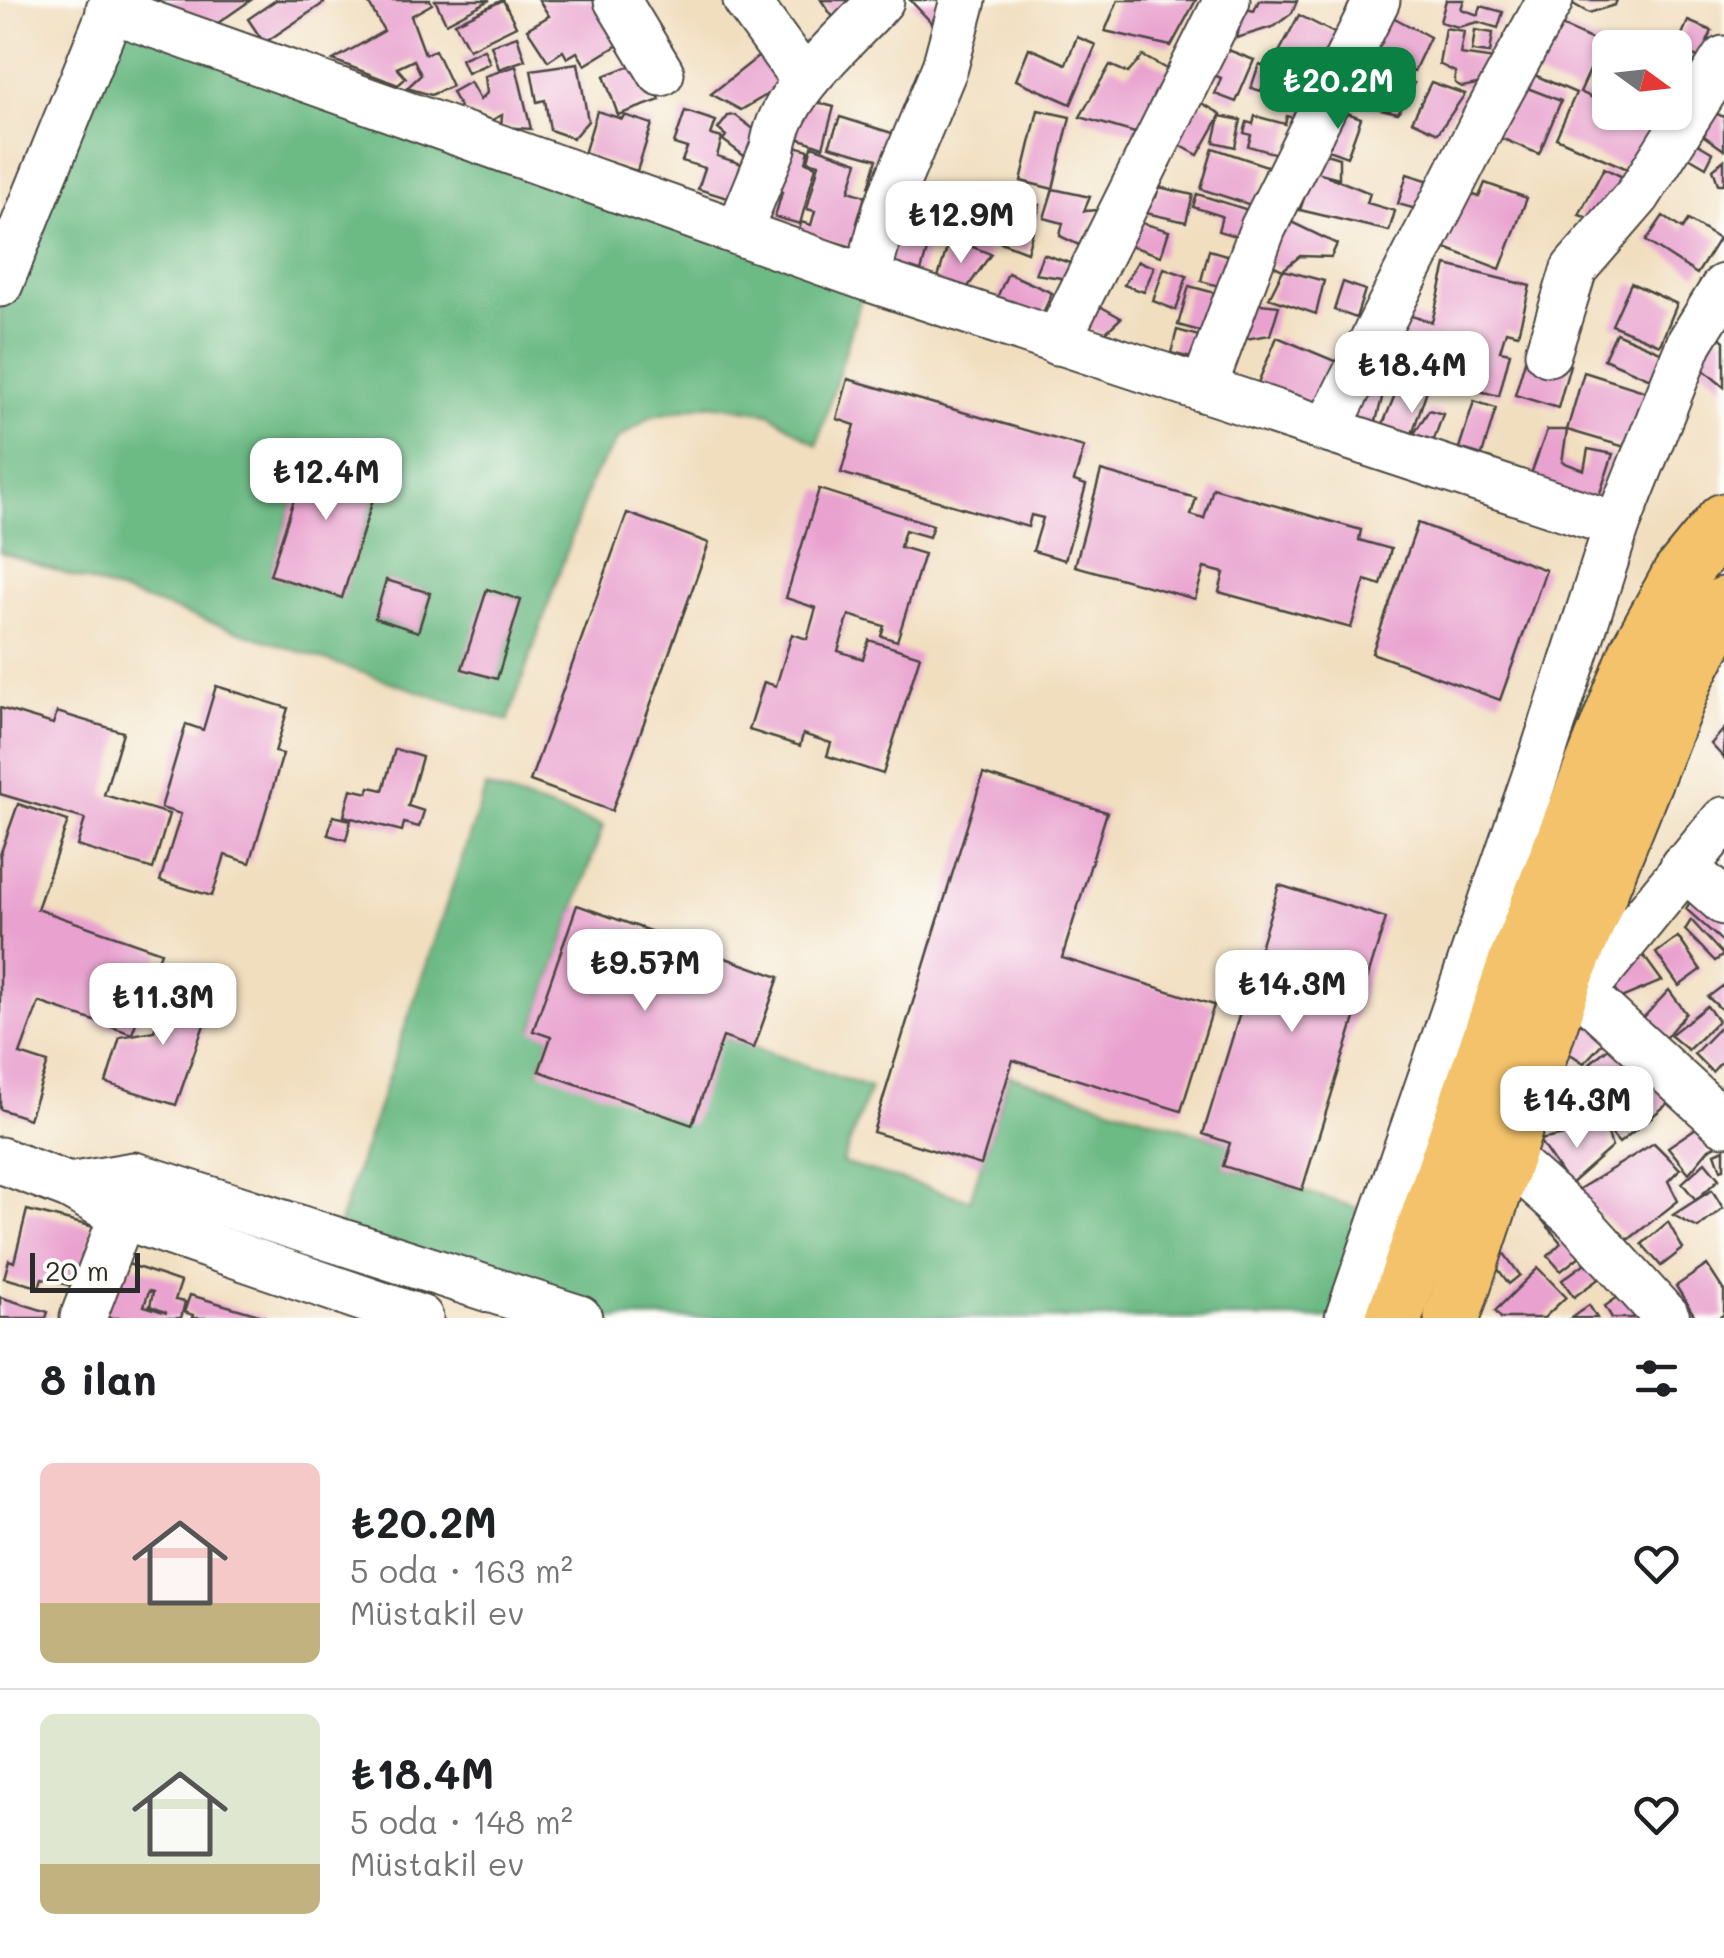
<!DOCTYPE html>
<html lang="tr">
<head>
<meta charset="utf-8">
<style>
	:root { --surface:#fff; --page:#f6f6f6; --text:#202124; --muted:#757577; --line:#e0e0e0; --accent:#0b8043 }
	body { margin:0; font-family:Mali,sans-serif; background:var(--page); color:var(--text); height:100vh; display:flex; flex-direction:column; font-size:38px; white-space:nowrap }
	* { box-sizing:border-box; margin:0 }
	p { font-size:32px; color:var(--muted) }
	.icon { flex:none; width:55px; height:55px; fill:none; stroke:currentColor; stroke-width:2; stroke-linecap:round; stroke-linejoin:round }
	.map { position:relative; height:1318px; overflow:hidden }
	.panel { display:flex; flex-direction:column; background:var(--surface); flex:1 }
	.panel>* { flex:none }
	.needle { width:65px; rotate:105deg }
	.fabs { position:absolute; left:1592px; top:30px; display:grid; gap:20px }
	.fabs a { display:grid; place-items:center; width:100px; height:100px; border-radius:15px; background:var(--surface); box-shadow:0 2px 8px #0004; font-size:50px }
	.scale { position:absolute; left:30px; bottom:25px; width:110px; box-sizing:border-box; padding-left:10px; border:5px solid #2b2b2b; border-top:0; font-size:28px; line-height:35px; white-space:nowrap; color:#2b2b2b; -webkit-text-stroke:8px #fdfcf7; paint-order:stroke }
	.price { position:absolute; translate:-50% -85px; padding:0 22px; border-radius:20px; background:#fff; color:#222; font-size:32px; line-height:65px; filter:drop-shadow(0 2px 5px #0008) }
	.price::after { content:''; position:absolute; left:50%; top:60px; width:30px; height:22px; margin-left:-15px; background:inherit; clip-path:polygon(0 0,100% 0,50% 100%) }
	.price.on { background:var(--accent); color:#fff }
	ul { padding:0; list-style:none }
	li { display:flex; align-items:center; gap:30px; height:250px; padding:0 40px }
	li+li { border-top:2px solid var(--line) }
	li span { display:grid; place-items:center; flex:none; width:280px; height:200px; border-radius:15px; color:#555 }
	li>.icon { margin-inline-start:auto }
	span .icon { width:120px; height:120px; fill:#fffc; stroke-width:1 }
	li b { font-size:42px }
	h2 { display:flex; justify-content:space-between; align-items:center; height:120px; padding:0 40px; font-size:42px }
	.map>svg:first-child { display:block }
	.forest { fill:#6cba84; stroke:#4c7258; stroke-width:2.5; fill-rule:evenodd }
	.building { fill:#e9a2cf; fill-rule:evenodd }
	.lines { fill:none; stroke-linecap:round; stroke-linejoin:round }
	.minor-casing { stroke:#494641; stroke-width:49 }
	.major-casing { stroke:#494641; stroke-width:59 }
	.minor { stroke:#fff; stroke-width:45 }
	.major { stroke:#f3c26a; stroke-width:55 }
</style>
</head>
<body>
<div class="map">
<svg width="1724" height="1318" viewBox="0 0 1724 1318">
	<rect width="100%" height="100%" fill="#fdfcf7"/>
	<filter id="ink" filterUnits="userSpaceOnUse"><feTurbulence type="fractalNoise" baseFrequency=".01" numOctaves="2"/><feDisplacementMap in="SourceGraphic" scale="20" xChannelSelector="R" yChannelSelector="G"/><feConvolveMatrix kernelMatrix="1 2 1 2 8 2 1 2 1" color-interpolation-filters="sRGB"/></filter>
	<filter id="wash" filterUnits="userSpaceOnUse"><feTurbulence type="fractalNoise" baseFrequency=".0048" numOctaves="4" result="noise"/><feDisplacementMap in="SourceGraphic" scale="40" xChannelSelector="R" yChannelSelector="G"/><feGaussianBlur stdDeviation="2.25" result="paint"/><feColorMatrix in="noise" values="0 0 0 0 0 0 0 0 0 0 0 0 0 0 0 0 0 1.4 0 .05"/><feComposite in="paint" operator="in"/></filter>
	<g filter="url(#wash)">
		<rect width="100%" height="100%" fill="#f1debf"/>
		<g class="forest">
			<path d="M109,10L867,278L817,445L769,413L711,404L652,416L617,440L592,478L508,721L0,552V284ZM310,449L382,472L342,598L270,575ZM386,580L430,593L418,631L375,619ZM487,590L521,600L496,679L463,668Z"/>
			<polygon points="486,787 603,826 533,1030 551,1037 539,1071 723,1037 870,1088 842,1163 970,1200 1009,1075 1230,1143 1223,1166 1383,1216 1348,1318 579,1318 334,1238"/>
		</g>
		<g id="blocks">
			<g class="building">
				<polygon points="153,0 251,0 205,32"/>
				<polygon points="276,0 322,0 324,3 264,43 248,19"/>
				<polygon points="367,0 430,0 432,4 411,16 425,54 435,50 452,86 431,95 407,88 421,75 414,60 397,68 406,78 398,85 333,60 384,31"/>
				<polygon points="435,0 490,0 446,23"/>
				<polygon points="503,0 516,26 469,49 455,23"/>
				<polygon points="539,0 613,0 623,42 585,65 577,52 567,58 563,51 548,61 527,29 549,16"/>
				<polygon points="821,0 870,0 837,23"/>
				<polygon points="910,0 942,0 932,23"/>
				<polygon points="1118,0 1196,0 1171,46 1105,31"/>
				<polygon points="1259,0 1297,1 1292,13 1275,26 1237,38 1243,8 1254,11"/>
				<polygon points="1446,0 1464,0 1461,9 1478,15 1481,6 1503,12 1498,28 1478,22 1458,27 1440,22"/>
				<polygon points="1566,0 1617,0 1615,5 1589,13"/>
				<polygon points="1387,14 1430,37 1414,71 1366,55"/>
				<polygon points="1299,15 1342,37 1319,81 1276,58"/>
				<polygon points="1546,19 1602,44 1580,92 1610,106 1610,112 1675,112 1646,177 1556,138 1576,93 1523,70"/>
				<polygon points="1688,21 1712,31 1700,58 1676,48"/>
				<polygon points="1445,28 1464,31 1460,54 1495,59 1492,81 1462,87 1455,83 1455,72 1439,64"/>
				<polygon points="1475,30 1493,33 1490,53 1472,51"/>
				<polygon points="517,36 525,60 499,69 491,45"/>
				<polygon points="1077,37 1096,45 1071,104 1016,80 1029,48 1066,64"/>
				<polygon points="1213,44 1254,60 1236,102 1215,94 1221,78 1203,70"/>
				<polygon points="484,49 490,63 467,73 461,59"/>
				<polygon points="763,53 792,80 741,110 711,94"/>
				<polygon points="1143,56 1170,71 1142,135 1080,117 1110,65 1128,73"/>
				<polygon points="645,60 660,100 618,115 604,76"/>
				<polygon points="578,63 588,121 573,138 550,130 545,100 537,102 531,70"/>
				<polygon points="1259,64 1317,85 1306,114 1286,107 1291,90 1264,81 1261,91 1251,88"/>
				<polygon points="516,66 531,129 501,127 502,115 492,120 461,110 452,92 470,82 480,100 487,93 485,76"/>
				<polygon points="1367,66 1414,83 1398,113 1349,102"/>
				<polygon points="1431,82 1465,94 1438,133 1412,121"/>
				<polygon points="1517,84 1561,101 1539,154 1496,136"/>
				<polygon points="797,97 834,107 823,147 797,138 795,146 809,150 806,162 816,166 800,224 775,217 782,192 765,187"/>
				<polygon points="1196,100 1221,114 1198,155 1174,142"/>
				<polygon points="1328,106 1361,118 1347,157 1314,145"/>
				<polygon points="1038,110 1070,117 1053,189 1090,197 1084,211 1098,210 1079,245 1060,236 1063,223 1044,218 1053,189 1021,181"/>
				<polygon points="597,111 622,119 624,115 652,124 637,171 584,154"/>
				<polygon points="685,111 716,121 711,135 722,138 717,156 751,167 740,202 698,189 705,168 682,161 687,148 674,144"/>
				<polygon points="1713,112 1724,117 1724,150 1704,136"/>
				<polygon points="735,115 772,143 756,165 723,140 726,136 718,129 728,116"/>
				<polygon points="1220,116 1241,120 1235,147 1214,142"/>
				<polygon points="1255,116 1285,124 1287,116 1294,118 1284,156 1248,146 1251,135 1244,133 1247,122 1253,124"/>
				<polygon points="840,117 895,134 886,192 869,187 877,159 829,146"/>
				<polygon points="1691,140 1713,153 1706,167 1687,156"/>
				<polygon points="812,146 858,162 849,191 865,196 857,223 862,225 856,248 799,232 801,222 811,225 815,211 807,209 819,164 808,161"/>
				<polygon points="1213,148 1267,166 1254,206 1201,189"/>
				<polygon points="1319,152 1339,158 1339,178 1320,173 1370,193 1367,203 1395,211 1389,231 1300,210"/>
				<polygon points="1724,160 1724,184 1718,184 1713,169"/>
				<polygon points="1604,168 1633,182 1605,223 1579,215"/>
				<polygon points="1407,174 1443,185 1434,214 1398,204"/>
				<polygon points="1485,183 1527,198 1500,269 1445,248 1456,218 1459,189 1479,197"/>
				<polygon points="1159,187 1193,195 1186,222 1146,213 1150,195 1156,197"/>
				<polygon points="976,191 1040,205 1027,252 958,226"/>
				<polygon points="1197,194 1258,213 1249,240 1218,231 1222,216 1193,207"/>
				<polygon points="891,213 934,225 918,282 875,270"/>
				<polygon points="1663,216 1682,229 1688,220 1719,239 1697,274 1646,241"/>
				<polygon points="1129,219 1169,231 1161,256 1122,243"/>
				<polygon points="1285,219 1337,244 1331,257 1300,256 1283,270 1324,281 1316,314 1269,298 1283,270 1266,262"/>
				<polygon points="950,238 991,254 963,294 936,284"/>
				<polygon points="1209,250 1237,258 1229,289 1201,281"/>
				<polygon points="1043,254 1073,264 1068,279 1035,274"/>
				<polygon points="1138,261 1154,267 1144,292 1124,285"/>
				<polygon points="1446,265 1530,286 1518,334 1506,331 1500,351 1510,353 1499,396 1472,389 1477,370 1464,366 1473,332 1445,389 1378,359 1397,312 1432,322"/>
				<polygon points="1164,268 1187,276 1176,310 1153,301"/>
				<polygon points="1008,273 1052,293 1036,329 992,309"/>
				<polygon points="1343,282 1365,290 1356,318 1334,310"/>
				<polygon points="1631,283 1677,304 1660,345 1612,325"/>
				<polygon points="1189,286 1226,296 1215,335 1178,325"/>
				<polygon points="1080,295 1121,318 1103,335 1076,326"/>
				<polygon points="1242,302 1279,306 1270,335 1239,340"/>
				<polygon points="1177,330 1213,340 1207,362 1171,353"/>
				<polygon points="1712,330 1724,341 1724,387 1699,366"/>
				<polygon points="1616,333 1665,354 1653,380 1604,359"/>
				<polygon points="1277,337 1337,362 1316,415 1255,390"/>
				<polygon points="1527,354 1570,365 1558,408 1515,395"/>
				<polygon points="1370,366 1389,371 1374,429 1345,420"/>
				<polygon points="1584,372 1647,392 1625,447 1567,430"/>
				<polygon points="848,379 1084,447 1074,481 1086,485 1065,560 1033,551 1043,518 1031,515 1028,527 841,473 855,425 837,419"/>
				<polygon points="1400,382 1427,390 1410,440 1429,410 1443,414 1431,448 1410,440 1383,424"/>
				<polygon points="1474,401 1496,408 1482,455 1459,448"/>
				<polygon points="1547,430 1567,430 1562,462 1584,470 1588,449 1613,454 1596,505 1527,485"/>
				<polygon points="310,449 382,471 342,598 270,575"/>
				<polygon points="1101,471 1196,498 1191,515 1204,519 1213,488 1361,530 1359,540 1391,549 1381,585 1365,580 1351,628 1219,592 1224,573 1204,568 1195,599 1075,566"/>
				<polygon points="819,489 933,525 929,537 905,530 900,547 924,554 897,641 881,636 884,626 849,615 838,651 863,659 869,640 920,656 883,774 827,756 831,743 803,734 800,746 749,730 764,682 776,686 792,634 807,639 816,608 786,598"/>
				<polygon points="627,513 709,543 612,811 530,781"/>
				<polygon points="1418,523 1546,570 1500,700 1372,653"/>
				<polygon points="386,580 430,593 418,632 375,618"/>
				<polygon points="487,589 521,600 497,679 462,669"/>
				<polygon points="216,686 288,708 275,752 283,754 250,863 225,855 212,896 160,881 181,814 161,808 186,724 203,730"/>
				<polygon points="0,708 53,724 57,712 123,732 104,795 169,814 153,869 77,846 85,819 0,794"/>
				<polygon points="1724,729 1724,758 1711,744"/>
				<polygon points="395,749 422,757 408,806 424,811 419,827 404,823 402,831 344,816 351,789 368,793 370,787 383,790"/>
				<polygon points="983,774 1107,812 1062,958 1214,1005 1181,1111 1013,1060 981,1165 873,1132"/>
				<polygon points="18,804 68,821 37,909 161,952 132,1034 39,1002 20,1054 48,1063 29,1119 0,1109 0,855"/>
				<polygon points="333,816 351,820 346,840 328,835"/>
				<polygon points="1279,885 1386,918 1302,1190 1223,1166 1230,1143 1203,1134"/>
				<polygon points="1696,891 1724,919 1724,943 1686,909"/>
				<polygon points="577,905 779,977 754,1048 723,1037 692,1125 539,1071 551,1037 533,1031"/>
				<polygon points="1691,920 1723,955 1715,961 1685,930"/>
				<polygon points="1678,937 1701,970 1679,986 1656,953"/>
				<polygon points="1632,940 1662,981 1609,1003 1597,986"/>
				<polygon points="172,984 214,996 176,1105 106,1083 120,1037 154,1031"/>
				<polygon points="1724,985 1724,1012 1708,997"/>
				<polygon points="1669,990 1686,1013 1651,1055 1631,1031"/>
				<polygon points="1707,1006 1718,1021 1688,1050 1670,1035"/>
				<polygon points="1592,1014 1607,1038 1584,1063 1555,1044"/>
				<polygon points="1724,1023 1724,1059 1712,1072 1694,1054"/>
				<polygon points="1617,1041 1639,1061 1606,1082 1590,1063"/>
				<polygon points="1641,1066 1670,1102 1619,1143 1600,1120 1634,1092 1624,1079"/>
				<polygon points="1708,1120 1724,1141 1709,1149 1689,1173 1668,1147"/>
				<polygon points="1606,1127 1612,1147 1569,1185 1539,1140"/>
				<polygon points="1654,1143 1680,1169 1668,1181 1678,1201 1628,1240 1576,1191"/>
				<polygon points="1724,1149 1724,1169 1721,1170 1715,1153"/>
				<polygon points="1705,1162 1719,1179 1696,1200 1682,1183"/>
				<polygon points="1712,1190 1723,1208 1698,1228 1673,1215"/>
				<polygon points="27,1210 94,1227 79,1288 42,1278 39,1287 4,1278 9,1260 14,1262"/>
				<polygon points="1535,1211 1590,1248 1561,1271 1548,1256 1561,1243"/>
				<polygon points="1668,1222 1683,1249 1661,1266 1642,1244"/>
				<polygon points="1503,1252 1520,1275 1509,1284 1492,1261"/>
				<polygon points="1599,1253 1612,1269 1574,1297 1562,1280"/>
				<path d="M122,1262L181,1282L175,1300L185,1302L181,1318H88ZM149,1291L153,1292L150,1306L167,1313L144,1306Z"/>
				<polygon points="1707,1265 1724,1291 1724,1314 1719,1318 1696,1318 1676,1286"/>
				<polygon points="1538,1268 1566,1297 1544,1318 1501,1318 1495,1311"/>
				<polygon points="1631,1288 1655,1318 1612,1318 1605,1306"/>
				<polygon points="190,1295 266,1317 266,1318 192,1318 193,1315 184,1312"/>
				<polygon points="0,1297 48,1312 46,1318 0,1318"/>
				<polygon points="1589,1305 1597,1318 1571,1318"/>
			</g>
		</g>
	</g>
	<g filter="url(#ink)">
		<use href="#blocks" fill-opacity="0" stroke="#494641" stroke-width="2.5"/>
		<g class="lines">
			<defs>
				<g id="minor">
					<polyline points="617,0 661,73"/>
					<polyline points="746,0 804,80"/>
					<polyline points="109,9 867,278 1617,525"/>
					<path d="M739,231L773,148C780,91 845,41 881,0"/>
					<polyline points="867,278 886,209 945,67 963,0"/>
					<polyline points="0,284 115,0"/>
					<polyline points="1057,342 1227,0"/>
					<polyline points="1548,353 1574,269 1638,195 1724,59"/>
					<polyline points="1203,389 1263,228 1377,0"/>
					<polyline points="1327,430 1484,121 1550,0"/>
					<polyline points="1683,866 1724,902"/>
					<polyline points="1565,977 1724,1123"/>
					<polyline points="1582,993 1724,820"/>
					<polyline points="1506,1156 1577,1219 1667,1318"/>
					<polyline points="0,1160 69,1186 122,1216 420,1318"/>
					<polyline points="69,1186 134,1175 579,1318"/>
					<polyline points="83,1318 122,1216"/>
					<polyline points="1348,1318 1545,747 1617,525 1690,342 1724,287"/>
				</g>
				<g id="major">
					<polyline points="1394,1318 1517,960 1638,651 1680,575 1724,521"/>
					<polyline points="1452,1318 1565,977 1687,675 1724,605"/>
				</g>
			</defs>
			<use href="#minor" class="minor-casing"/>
			<use href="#major" class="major-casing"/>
			<use href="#minor" class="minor"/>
			<use href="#major" class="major"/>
		</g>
	</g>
</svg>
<div class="fabs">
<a><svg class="needle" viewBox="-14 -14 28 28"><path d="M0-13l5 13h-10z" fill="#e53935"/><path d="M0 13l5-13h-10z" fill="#757577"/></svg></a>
</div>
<div class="scale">20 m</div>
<b class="price on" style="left:1338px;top:132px">₺20.2M</b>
<b class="price" style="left:961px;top:266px">₺12.9M</b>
<b class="price" style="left:1412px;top:416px">₺18.4M</b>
<b class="price" style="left:326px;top:523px">₺12.4M</b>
<b class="price" style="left:645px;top:1014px">₺9.57M</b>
<b class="price" style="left:1292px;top:1035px">₺14.3M</b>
<b class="price" style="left:163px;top:1048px">₺11.3M</b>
<b class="price" style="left:1577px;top:1151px">₺14.3M</b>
</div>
<section class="panel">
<h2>8 ilan<svg class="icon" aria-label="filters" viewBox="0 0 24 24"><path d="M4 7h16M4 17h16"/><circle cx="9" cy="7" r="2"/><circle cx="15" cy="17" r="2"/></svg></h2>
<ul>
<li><span style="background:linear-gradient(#f6c9c9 70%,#c2b280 0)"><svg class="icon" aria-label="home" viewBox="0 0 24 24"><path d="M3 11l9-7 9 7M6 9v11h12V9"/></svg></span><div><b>₺20.2M</b><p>5 oda · 163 m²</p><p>Müstakil ev</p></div><svg class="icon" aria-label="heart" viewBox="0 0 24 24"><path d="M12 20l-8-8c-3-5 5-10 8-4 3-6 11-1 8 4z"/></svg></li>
<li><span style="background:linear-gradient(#dfe7d0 75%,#c2b280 0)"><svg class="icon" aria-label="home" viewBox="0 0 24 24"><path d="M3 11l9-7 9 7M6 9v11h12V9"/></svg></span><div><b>₺18.4M</b><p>5 oda · 148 m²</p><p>Müstakil ev</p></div><svg class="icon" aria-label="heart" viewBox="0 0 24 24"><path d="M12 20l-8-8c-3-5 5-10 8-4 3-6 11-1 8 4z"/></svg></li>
</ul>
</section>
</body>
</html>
